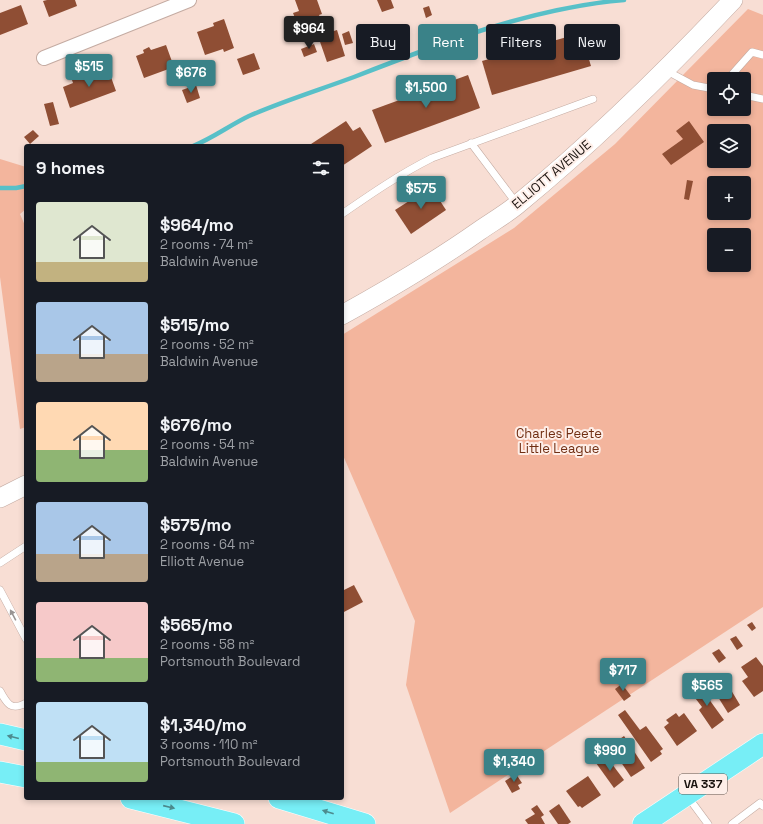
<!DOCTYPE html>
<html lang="en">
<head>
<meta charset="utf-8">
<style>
	:root { --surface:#171b24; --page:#20242c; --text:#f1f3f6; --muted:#9ea1a6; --accent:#3a8288 }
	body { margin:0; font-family:"Space Grotesk",sans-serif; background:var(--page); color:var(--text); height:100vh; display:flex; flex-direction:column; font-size:15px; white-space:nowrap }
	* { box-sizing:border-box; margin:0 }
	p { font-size:13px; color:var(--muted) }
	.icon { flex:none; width:22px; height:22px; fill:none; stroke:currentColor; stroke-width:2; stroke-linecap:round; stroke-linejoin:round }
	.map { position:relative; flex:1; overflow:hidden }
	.drawer { position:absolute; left:24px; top:144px; width:320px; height:656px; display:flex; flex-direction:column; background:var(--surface); border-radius:4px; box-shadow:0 2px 6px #0003 }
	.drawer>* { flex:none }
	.hud { position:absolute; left:356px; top:24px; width:347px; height:36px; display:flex; gap:8px }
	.tools { position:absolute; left:707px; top:72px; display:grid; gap:8px }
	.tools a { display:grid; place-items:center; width:44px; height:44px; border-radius:4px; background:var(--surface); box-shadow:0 2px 6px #0003; font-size:20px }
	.price { position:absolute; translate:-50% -34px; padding:0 9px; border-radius:4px; background:var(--accent); color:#fff; font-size:13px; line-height:26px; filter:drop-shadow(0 1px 2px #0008) }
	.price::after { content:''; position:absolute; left:50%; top:24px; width:12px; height:9px; margin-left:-6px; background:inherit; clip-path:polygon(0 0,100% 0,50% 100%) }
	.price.current { background:#222; color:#fff }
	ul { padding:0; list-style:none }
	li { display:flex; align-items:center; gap:12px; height:100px; padding:0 12px }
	li span { display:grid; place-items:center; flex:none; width:112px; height:80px; border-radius:4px; color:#555 }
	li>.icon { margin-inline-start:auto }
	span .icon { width:48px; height:48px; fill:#fffc; stroke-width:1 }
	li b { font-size:17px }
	h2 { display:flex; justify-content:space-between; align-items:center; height:48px; padding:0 12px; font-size:17px }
	.pill { padding:0 14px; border-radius:4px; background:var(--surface); box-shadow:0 2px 6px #0003; font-size:14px; line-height:36px }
	.pill.current { background:var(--accent); color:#fff }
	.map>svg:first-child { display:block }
	.green { fill:#f3b59d; fill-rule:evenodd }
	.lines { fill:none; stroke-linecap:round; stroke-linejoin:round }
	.stream { stroke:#58c0c8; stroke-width:4.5 }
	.building { fill:#8f4e34 }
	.lane-casing { stroke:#c4aba2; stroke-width:8 }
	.street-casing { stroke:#c4aba2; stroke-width:16 }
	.secondary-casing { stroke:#c4aba2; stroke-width:20 }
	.primary-casing { stroke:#fff; stroke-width:22 }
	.lane { stroke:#fff; stroke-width:7 }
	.street { stroke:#fff; stroke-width:14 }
	.secondary { stroke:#fff; stroke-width:19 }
	.primary { stroke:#77eef6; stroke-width:21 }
	.oneway { fill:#989493 }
	.oneway2 { fill:#4d8b8e }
	.labels { text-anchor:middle; stroke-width:4; stroke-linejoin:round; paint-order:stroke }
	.shield { fill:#feeee8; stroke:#5e544f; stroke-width:1 }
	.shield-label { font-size:12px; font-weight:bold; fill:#1a120e }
	.street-label { font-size:13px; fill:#1a120e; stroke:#feeee8 }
	.park-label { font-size:13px; fill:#702e12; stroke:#feeee8 }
</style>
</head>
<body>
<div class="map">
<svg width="763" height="824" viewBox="0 0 763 824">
	<rect width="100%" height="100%" fill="#f8ded4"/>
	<g class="green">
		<path d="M748,9L763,15V607L450,813L406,685L415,621L342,453V335L514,228L615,144ZM714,79H744V109H714ZM714,131H744V161H714ZM714,183H744V213H714ZM714,235H744V265H714Z"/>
		<polygon points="0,159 26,167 26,209 20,214 26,228 26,427 20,429 0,277"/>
	</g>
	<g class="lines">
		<g class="stream">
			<path d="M193,146C213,138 230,125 249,116C283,101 319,90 354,77C441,43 531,8 624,0"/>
			<polyline points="0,188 16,188 26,186"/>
		</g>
	</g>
	<g class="building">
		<polygon points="47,0 75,0 77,6 49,17 43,1"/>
		<polygon points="295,0 317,0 322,14 319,15 323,24 303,31 299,22 297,23 293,13 299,11"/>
		<polygon points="377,0 391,0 394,8 382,12"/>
		<polygon points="21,5 28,24 0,35 0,13"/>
		<polygon points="429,6 432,15 426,18 423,8"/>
		<polygon points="224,19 234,48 224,52 223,49 205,55 197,32 214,26 213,23"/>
		<polygon points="383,24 387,36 380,39 375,26"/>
		<polygon points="337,30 345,56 327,62 318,36"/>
		<polygon points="349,31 353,43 345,45 342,34"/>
		<polygon points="581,33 591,66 492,95 482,61"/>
		<polygon points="314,44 317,52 304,57 301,49"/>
		<polygon points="166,45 174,67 144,78 136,56 144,53 143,50 149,47 151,50"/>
		<polygon points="254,53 260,69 243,75 237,59"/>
		<polygon points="107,66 116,91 70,108 63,87 73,83 71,77 79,75 81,80 93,76 91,72"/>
		<polygon points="468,75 480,108 385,143 372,110"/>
		<polygon points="196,85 200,98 187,103 182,90"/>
		<polygon points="53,102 59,124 50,126 44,104"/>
		<polygon points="346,121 353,131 360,127 372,146 342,166 342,146 308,146"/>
		<polygon points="689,121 704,142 671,165 662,154 683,139 676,131"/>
		<polygon points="33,130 39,136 30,144 24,137"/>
		<polygon points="687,180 693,181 689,200 684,199"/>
		<polygon points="431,187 446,210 411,234 395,210"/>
		<polygon points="354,585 363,602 342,613 342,591"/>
		<polygon points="752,622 756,628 752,631 747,625"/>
		<polygon points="736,636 743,646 737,650 730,639"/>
		<polygon points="719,649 726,658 719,663 712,653"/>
		<polygon points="756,657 763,666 763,691 754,697 742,681 748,677 741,667"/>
		<polygon points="622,684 631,696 624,701 615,689"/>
		<polygon points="698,684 724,720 712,729 699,710 702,707 689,690"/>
		<polygon points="728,685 740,705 728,713 718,697 724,693 722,689"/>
		<polygon points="625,710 640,730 646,726 663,749 660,751 662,754 651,762 618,715"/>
		<polygon points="676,713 679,717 684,713 697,731 677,746 664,727 669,723 666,720"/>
		<polygon points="624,736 645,768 631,777 610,746"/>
		<polygon points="606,756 624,780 614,788 596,763"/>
		<polygon points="516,774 522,783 518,785 520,789 512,793 505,781"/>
		<polygon points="588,776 601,795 582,808 580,806 578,807 566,791"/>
		<polygon points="559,804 571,822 568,824 558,824 549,811"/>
		<polygon points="537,805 544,815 541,817 545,824 528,824 525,820 535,814 531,809"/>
	</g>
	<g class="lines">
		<defs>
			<g id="lane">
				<polyline points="667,71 693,85 714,89"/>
				<polyline points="728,79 752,52 763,55"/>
				<polyline points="744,95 763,99"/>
				<polyline points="471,143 517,204"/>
				<path d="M342,214C371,194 400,174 432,158L593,99"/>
				<polyline points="0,563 26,546"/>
				<polyline points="0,590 26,639"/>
				<path d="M0,691C7,704 11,711 26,703"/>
				<polyline points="688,797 708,824"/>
				<polyline points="732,824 760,803 763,806"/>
			</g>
			<polyline id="street" points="44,58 189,0"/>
			<g id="secondary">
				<path d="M342,315C389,289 435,262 479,231C492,222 506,214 518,204C595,141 665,72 733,0"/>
				<polyline points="0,498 26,485"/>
			</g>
			<g id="primary">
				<polyline points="0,734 26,740"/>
				<polyline points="0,772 26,777"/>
				<polyline points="131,798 234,824"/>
				<polyline points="279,798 365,824"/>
				<polyline points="643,824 763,744"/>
			</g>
		</defs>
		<use href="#lane" class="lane-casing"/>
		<use href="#street" class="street-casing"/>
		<use href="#secondary" class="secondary-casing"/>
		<use href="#primary" class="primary-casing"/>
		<use href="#lane" class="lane"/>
		<use href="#street" class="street"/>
		<use href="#secondary" class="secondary"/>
		<use href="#primary" class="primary"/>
	</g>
	<defs><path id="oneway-solid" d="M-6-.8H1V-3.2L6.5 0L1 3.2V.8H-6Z"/></defs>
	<use class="oneway" href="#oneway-solid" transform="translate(13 615) rotate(-118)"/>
	<g class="oneway2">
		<use href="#oneway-solid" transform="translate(13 737) rotate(-166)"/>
		<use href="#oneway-solid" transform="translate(169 807) rotate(13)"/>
		<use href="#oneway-solid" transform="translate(328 812) rotate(-162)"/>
	</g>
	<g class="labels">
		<rect class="shield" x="679" y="774" width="48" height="20" rx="3"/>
		<g class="shield-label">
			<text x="703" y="788">VA 337</text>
		</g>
		<g class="street-label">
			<text transform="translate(551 174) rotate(-40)" y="5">ELLIOTT AVENUE</text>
		</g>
		<g class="park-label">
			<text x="559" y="438">Charles Peete<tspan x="559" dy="15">Little League</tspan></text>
		</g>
	</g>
</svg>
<div class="tools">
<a><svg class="icon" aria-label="locate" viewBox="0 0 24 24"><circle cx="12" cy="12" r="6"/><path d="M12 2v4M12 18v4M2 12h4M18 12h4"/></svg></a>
<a><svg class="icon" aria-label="layers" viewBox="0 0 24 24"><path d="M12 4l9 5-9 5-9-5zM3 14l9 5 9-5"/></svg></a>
<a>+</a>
<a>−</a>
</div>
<b class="price current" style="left:309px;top:50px">$964</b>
<b class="price" style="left:89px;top:88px">$515</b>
<b class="price" style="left:191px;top:94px">$676</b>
<b class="price" style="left:426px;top:109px">$1,500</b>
<b class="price" style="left:421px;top:210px">$575</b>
<b class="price" style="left:623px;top:692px">$717</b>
<b class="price" style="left:707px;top:707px">$565</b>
<b class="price" style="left:610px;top:772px">$990</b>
<b class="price" style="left:514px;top:783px">$1,340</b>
<div class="hud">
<a class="pill">Buy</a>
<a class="pill current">Rent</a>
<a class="pill">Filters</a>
<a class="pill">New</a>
</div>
<section class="drawer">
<h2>9 homes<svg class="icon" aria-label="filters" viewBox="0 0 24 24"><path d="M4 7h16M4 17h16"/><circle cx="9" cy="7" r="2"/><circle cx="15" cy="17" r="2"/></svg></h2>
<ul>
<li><span style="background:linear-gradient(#dfe7d0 75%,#c2b280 0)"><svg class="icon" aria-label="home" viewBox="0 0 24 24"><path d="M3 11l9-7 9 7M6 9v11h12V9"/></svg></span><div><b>$964/mo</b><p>2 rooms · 74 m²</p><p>Baldwin Avenue</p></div></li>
<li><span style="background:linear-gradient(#a9c7e8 65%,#b9a48a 0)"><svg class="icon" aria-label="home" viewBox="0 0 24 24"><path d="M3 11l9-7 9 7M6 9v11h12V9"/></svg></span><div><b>$515/mo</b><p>2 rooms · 52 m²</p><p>Baldwin Avenue</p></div></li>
<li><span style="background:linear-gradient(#ffd9b3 60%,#8fb573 0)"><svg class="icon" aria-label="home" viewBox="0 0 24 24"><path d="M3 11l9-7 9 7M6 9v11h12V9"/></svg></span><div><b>$676/mo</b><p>2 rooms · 54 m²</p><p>Baldwin Avenue</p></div></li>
<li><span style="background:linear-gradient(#a9c7e8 65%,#b9a48a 0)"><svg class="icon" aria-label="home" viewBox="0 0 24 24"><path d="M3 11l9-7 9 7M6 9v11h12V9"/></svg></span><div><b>$575/mo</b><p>2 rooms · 64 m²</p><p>Elliott Avenue</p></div></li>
<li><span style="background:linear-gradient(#f6c9c9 70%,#8fb573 0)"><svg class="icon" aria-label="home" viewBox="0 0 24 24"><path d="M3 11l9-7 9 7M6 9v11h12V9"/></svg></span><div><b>$565/mo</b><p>2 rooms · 58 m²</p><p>Portsmouth Boulevard</p></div></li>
<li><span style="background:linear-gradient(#bfe0f5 75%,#8fb573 0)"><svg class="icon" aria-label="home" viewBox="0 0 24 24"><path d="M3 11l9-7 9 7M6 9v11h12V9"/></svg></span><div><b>$1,340/mo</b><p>3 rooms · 110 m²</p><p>Portsmouth Boulevard</p></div></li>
</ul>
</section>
</div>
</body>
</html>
